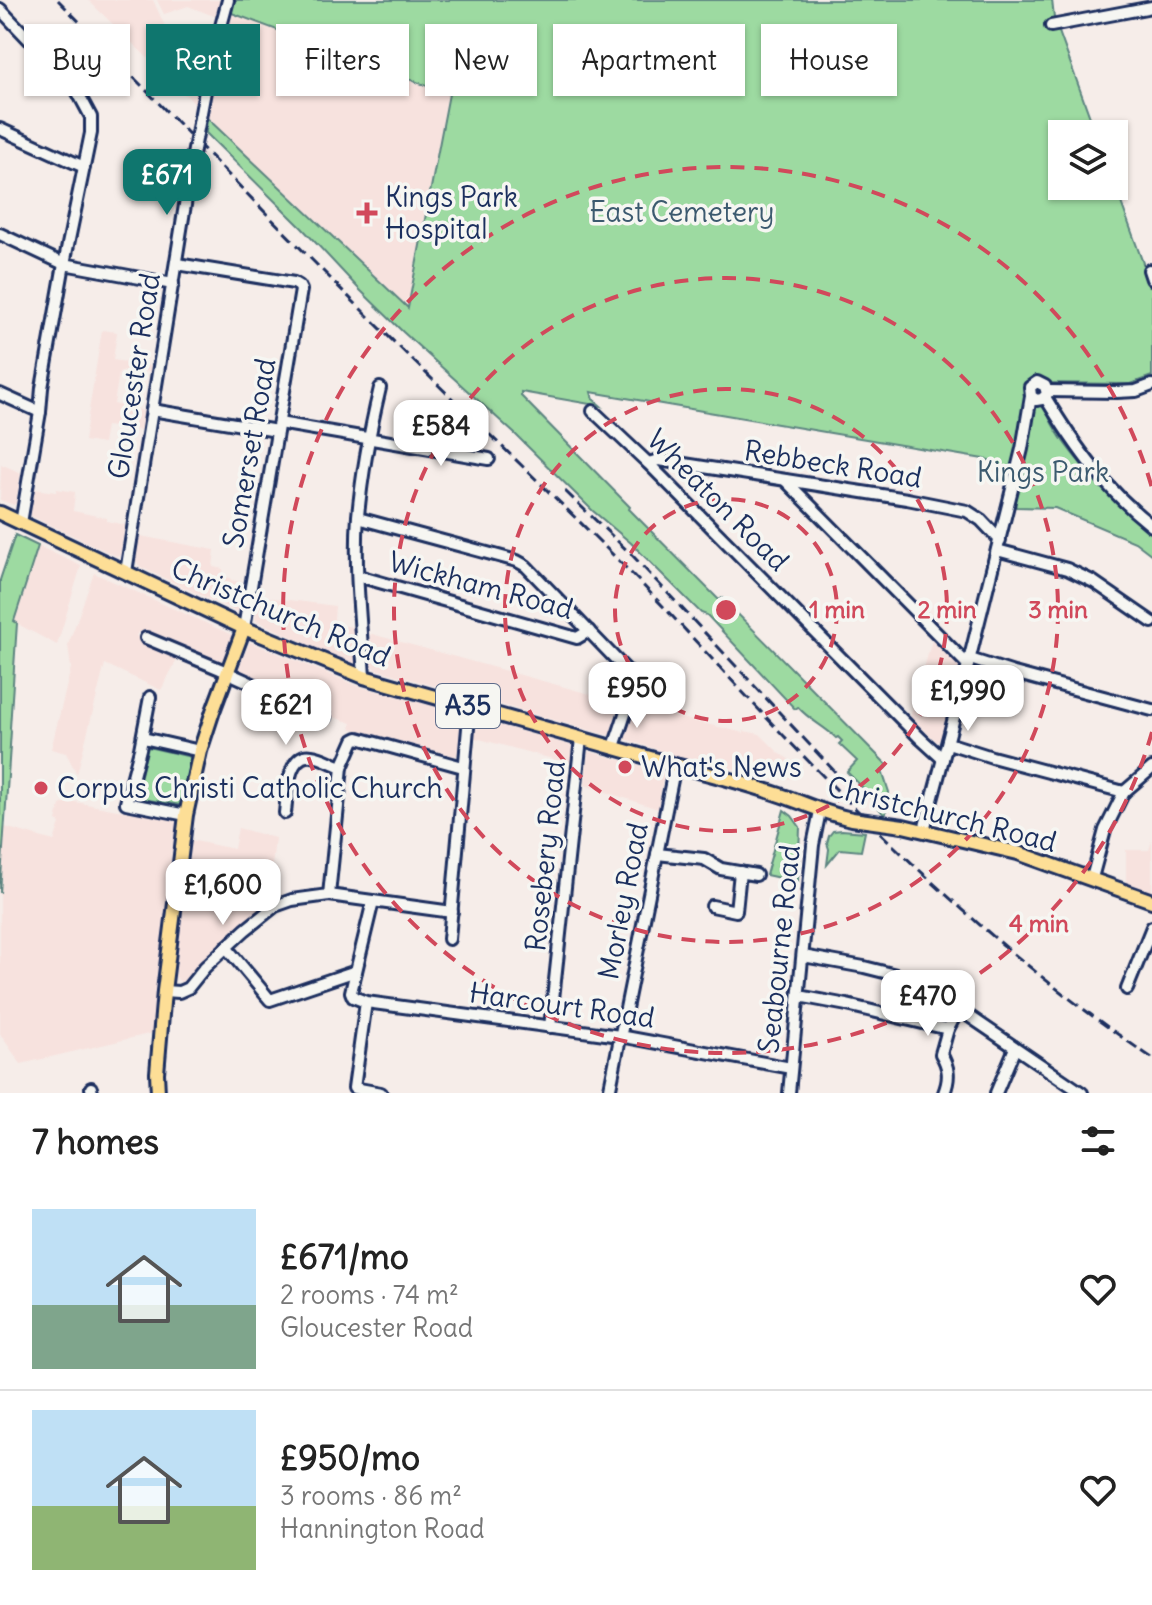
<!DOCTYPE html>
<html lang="en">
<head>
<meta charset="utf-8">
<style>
	:root { --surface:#fff; --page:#f2f2f2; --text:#222; --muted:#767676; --line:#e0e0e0; --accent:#0f766e }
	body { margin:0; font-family:Delius,sans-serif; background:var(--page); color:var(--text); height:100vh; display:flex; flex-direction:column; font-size:30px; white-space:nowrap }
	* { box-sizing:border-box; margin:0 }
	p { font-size:26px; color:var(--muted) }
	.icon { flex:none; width:44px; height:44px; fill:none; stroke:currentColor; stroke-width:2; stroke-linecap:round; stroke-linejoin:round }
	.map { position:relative; height:1093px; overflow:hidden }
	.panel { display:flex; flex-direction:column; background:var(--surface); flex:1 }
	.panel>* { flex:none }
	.top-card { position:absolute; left:24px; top:24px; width:1104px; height:72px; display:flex; gap:16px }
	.buttons { position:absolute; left:1048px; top:120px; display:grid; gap:16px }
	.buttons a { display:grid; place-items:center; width:80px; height:80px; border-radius:0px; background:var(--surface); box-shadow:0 2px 6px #0004; font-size:40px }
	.price { position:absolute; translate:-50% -68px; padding:0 18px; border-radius:16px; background:#fff; color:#222; font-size:26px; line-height:52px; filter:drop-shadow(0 2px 4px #0008) }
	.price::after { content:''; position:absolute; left:50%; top:48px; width:24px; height:18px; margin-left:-12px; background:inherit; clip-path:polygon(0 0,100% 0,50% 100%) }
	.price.on { background:var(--accent); color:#fff }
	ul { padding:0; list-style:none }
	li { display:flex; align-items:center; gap:24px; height:200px; padding:0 32px }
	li+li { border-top:2px solid var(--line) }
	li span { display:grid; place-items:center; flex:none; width:224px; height:160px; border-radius:0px; color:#555 }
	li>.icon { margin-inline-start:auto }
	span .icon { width:96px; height:96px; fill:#fffc; stroke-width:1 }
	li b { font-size:34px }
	h2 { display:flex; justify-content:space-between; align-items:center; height:96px; padding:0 32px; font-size:34px }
	.chip { padding:0 28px; border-radius:0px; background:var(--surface); box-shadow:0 2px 6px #0004; font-size:28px; line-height:72px }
	.chip.on { background:var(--accent); color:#fff }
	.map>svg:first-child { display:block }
	.built { fill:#f7e2de }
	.green { fill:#9ddaa1; stroke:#5c8480; stroke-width:2 }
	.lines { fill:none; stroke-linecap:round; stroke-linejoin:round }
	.minor-casing { stroke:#1b2f5e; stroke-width:16 }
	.major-casing { stroke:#1b2f5e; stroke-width:18 }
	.minor { stroke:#f6f6f2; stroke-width:10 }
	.major { stroke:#fdde96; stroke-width:12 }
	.rail { stroke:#1b2f5e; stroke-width:3; stroke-dasharray:12 6; stroke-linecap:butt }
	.minor-bridge-casing { stroke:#1b2f5e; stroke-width:16; stroke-linecap:butt }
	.major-bridge-casing { stroke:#1b2f5e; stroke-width:18; stroke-linecap:butt }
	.minor-bridge { stroke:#f6f6f2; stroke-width:10 }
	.major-bridge { stroke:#fdde96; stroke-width:12 }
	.ring { fill:none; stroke:#d1495b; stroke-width:4; stroke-dasharray:14 10 }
	.poi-dot { fill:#d1495b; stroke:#f6f6f2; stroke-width:3 }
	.labels { text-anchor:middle; stroke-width:7; stroke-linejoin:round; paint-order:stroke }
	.shield { fill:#f6f6f2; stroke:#5d6b8a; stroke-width:2 }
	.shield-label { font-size:26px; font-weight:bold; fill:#1b2f5e }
	.poi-label { font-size:28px; fill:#1b2f5e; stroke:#f6f6f2; text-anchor:start }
	.park-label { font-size:28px; fill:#3c5a6f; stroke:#f6f6f2 }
	.street-label { font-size:28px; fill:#1b2f5e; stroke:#f6f6f2 }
	.centre { fill:#d1495b; stroke:#f6f6f2; stroke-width:4 }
	.ring-label { font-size:24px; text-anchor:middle; font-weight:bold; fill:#d1495b; stroke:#f6f6f2; stroke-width:7; stroke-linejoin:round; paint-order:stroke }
</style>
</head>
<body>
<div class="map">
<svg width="1152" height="1093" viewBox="0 0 1152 1093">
	<rect width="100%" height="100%" fill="#f6ede9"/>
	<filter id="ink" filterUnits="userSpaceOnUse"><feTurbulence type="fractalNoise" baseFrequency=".0125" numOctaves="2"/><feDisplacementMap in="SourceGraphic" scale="16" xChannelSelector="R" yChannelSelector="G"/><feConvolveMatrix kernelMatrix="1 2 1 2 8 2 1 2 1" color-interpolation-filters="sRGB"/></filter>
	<g filter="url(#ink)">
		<g class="built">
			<polygon points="88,0 153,0 175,48 194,71 198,107"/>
			<polygon points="157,0 225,0 219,18 188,6 164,14"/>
			<polygon points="229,12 449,94 409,308 207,118 216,65"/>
			<polygon points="102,330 117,332 113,360 151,366 150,372 131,368 119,373 114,404 144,411 141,430 106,426 103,444 84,441"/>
			<polygon points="1,464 21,473 16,503 14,505 0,500"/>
			<polygon points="33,489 56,492 57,489 75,492 73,511 107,518 107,521 125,525 120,555 116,556 31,516 30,510"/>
			<polygon points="140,536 215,550 213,567 223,569 223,576 230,578 231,580 244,583 239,610 237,612 140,567 135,560"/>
			<polygon points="38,546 81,566 57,645 14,622"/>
			<polygon points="94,573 232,635 233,639 221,668 178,651 138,632 136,636 179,656 161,690 105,664 77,774 66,753 51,749 71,668 68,645"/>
			<polygon points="259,596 335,606 334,619 338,625 354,627 357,664 331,655 255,620"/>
			<polygon points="372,634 619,702 610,736 375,669 372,666 370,635"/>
			<polygon points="932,640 960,668 943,738 937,742 910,717"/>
			<polygon points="250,642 358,686 460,713 462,716 457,755 454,756 350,728 352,723 330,716 236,673"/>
			<polygon points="635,707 744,733 744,731 760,734 779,753 795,763 790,779 690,761 625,739"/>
			<polygon points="474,718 574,746 571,764 472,737"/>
			<polygon points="588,751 664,772 658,809 585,785"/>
			<polygon points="70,801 117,810 177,819 169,872 153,1033 21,1064 0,1034 0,893 5,827 54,841 60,823 56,821 60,805"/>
			<polygon points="238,828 275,838 268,904 223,940 186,980 180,982 175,976 190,840 234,849"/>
			<polygon points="1152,841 1152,894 1126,884 1126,850 1149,850"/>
		</g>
		<g class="green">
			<path d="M233,0H1052L1054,18L1096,134H1062V186H1114V183L1152,288V376L1130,384L1040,383L1032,386L1034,392L1044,399C1046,404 1047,411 1049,417C1064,451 1122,511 1152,533V555L1135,542L1055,508L1016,507L1005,473L999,463L989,460L591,392L593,399L601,406L521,392V396L630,507L629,509L719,600L722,598L888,766L882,771L889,792L885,816L864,789L847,772L857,761L839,744L842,741L838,737L836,738C824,726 809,720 798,707L795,709L707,615L701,613L631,543L593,511L515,434L403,332L358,288L302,228L206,133L207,118L408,308L449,94L229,12Z"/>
			<polygon points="15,535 38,546 14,621 17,623 10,728 11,731 0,893 0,580"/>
			<polygon points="148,747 191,757 180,805 135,798"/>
			<polygon points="784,810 792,816 800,827 798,882 766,875"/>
			<polygon points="842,830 865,832 861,851 840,849 827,865 829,849 827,843 829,836 833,831"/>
		</g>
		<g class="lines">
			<defs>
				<g id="minor">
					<polyline points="0,9 76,89 91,117 91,133 64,264 42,388 40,412 21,523"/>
					<polyline points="1051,26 1152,7"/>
					<polyline points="200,118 208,75 228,0"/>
					<polyline points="0,129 84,167"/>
					<polyline points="0,234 64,264 173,284"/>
					<polyline points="177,264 294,283 299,286 301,290 244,628"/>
					<polyline points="1149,270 1152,279"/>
					<polyline points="1047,391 1117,392 1136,391 1152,385"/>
					<polyline points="0,394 40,412"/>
					<path d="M1045,397C1076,448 1105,489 1152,526"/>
					<polyline points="152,410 277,431"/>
					<polyline points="593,411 648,463 921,739 943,759"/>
					<polyline points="279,423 489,459"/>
					<polyline points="648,463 659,460 907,499 967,511 981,520 1000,540"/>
					<polyline points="785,480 968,665"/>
					<path d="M358,518L517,561L526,566L631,675C634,696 620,727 614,747"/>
					<polyline points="997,550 1067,569 1094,582 1152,622"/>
					<polyline points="126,572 193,155"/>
					<polyline points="358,576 577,638 589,631"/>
					<polyline points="146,638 220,669 325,717"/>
					<polyline points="970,659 1014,673 1152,710"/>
					<path d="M364,677C361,624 354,569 358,516C362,473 370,430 380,388"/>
					<polyline points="150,697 140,749 126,803 186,815"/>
					<polyline points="143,738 200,751"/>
					<polyline points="948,743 992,757 1124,792"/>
					<path d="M285,813C287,797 287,751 312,756C322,757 333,764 342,767"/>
					<polyline points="924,830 968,665 1022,449 1031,396 1030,387 1037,382 1045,386 1047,394 1042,399 1036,400 1031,396"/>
					<polyline points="657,854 704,859 721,869 756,875"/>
					<polyline points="1092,878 1105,830 1124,792 1152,768"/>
					<polyline points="329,895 342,767 354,740 358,738 463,767"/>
					<polyline points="373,901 351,992 353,997 366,1002 620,1036 791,1068"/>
					<polyline points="712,906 736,911 740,872"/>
					<polyline points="449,939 470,706"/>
					<polyline points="226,947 270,1000 356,971"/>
					<polyline points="803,956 864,967 916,980 1082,1093"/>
					<polyline points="1127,989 1152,927"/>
					<polyline points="164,991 179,992 188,988 205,967 245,930 275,906 292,900 329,895 452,912"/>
					<polyline points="799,996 847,1005 948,1029"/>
					<polyline points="366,1002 354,1088 381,1093"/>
					<polyline points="550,1027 581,738"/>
					<polyline points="91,1088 92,1093"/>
					<polyline points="609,1093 675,765"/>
					<polyline points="789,1093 813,845 820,811"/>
					<path d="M944,1093C950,1078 949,1067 941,1054L948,1029L958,1010"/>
					<polyline points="996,1093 1015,1048"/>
				</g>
				<g id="major">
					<path d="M0,513L244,628L364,677L675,765C710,774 745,783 780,795C804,803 826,814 852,819"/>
					<polyline points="903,826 1018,853 1152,901"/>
					<polyline points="158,1093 157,1073 164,991 186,815 200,751 213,711 244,628"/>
				</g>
			</defs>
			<use href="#minor" class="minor-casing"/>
			<use href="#major" class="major-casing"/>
			<use href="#minor" class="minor"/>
			<use href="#major" class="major"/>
			<g class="rail">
				<path d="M58,0C167,111 275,224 385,333C467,414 551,492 632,574C684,627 733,683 784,736C899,855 1014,965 1152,1058"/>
				<polyline points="565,491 633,556 837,774"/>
			</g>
			<defs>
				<polyline id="minor-bridge" points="193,155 200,118"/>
				<polyline id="major-bridge" points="852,819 903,826"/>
			</defs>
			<use href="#minor-bridge" class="minor-bridge-casing"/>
			<use href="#major-bridge" class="major-bridge-casing"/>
			<use href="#minor-bridge" class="minor-bridge"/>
			<use href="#major-bridge" class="major-bridge"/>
		</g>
	</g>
	<g class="ring">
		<circle cx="726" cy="610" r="111"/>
		<circle cx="726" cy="610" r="221"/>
		<circle cx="726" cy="610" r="332"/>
		<path d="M1152 732A443 443 0 1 1 1152 488"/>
	</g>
	<g class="poi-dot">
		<path d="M363 201h8v8h8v8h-8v8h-8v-8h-8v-8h8z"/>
		<circle cx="625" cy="767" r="8"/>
		<circle cx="41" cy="788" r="8"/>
	</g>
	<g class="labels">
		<rect class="shield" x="436" y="684" width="64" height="44" rx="6"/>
		<g class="shield-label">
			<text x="468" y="715">A35</text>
		</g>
		<g class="poi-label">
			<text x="385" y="207">Kings Park<tspan x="385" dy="32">Hospital</tspan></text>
			<text x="641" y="777">What's News</text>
			<text x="57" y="798">Corpus Christi Catholic Church</text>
		</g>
		<g class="park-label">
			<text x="682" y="222">East Cemetery</text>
			<text x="1043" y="482">Kings Park</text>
		</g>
		<g class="street-label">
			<text transform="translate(134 376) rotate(-81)" y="10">Gloucester Road</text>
			<text transform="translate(249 453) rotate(-80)" y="10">Somerset Road</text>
			<text transform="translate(833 464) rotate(9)" y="10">Rebbeck Road</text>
			<text transform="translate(718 500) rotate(45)" y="10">Wheaton Road</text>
			<text transform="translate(481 585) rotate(15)" y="10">Wickham Road</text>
			<text transform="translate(281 612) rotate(23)" y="10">Christchurch Road</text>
			<text transform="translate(942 814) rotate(14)" y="10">Christchurch Road</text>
			<text transform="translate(545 856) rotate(-84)" y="10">Rosebery Road</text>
			<text transform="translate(623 901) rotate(-79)" y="10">Morley Road</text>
			<text transform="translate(779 949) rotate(-84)" y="10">Seabourne Road</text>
			<text transform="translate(562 1005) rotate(8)" y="10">Harcourt Road</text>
		</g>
	</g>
	<circle cx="726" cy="610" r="12" class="centre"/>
	<g class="ring-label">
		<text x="837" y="618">1 min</text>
		<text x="947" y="618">2 min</text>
		<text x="1058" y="618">3 min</text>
		<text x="1039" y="932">4 min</text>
	</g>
</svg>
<div class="buttons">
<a><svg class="icon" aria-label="layers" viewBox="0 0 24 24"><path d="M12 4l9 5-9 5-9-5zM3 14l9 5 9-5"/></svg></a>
</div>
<b class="price on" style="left:167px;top:217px">£671</b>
<b class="price" style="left:441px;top:468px">£584</b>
<b class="price" style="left:637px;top:730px">£950</b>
<b class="price" style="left:968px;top:733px">£1,990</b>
<b class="price" style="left:286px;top:747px">£621</b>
<b class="price" style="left:223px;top:927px">£1,600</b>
<b class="price" style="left:928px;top:1038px">£470</b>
<div class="top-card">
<a class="chip">Buy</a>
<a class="chip on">Rent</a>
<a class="chip">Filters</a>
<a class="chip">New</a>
<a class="chip">Apartment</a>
<a class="chip">House</a>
</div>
</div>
<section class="panel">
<h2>7 homes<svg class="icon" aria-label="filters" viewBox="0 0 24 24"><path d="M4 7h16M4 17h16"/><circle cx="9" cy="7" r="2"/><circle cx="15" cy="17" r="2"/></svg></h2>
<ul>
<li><span style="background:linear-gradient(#bfe0f5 60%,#7fa58c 0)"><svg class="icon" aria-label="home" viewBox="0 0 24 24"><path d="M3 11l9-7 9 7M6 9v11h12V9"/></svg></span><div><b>£671/mo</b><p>2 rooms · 74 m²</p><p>Gloucester Road</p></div><svg class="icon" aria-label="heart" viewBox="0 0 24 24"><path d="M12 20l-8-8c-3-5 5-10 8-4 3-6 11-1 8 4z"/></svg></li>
<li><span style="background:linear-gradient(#bfe0f5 60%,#8fb573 0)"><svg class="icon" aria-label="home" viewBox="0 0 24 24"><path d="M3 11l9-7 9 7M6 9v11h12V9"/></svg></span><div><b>£950/mo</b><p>3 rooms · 86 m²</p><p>Hannington Road</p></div><svg class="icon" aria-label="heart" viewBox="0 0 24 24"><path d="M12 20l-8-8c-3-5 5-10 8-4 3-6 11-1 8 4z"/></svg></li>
</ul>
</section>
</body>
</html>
